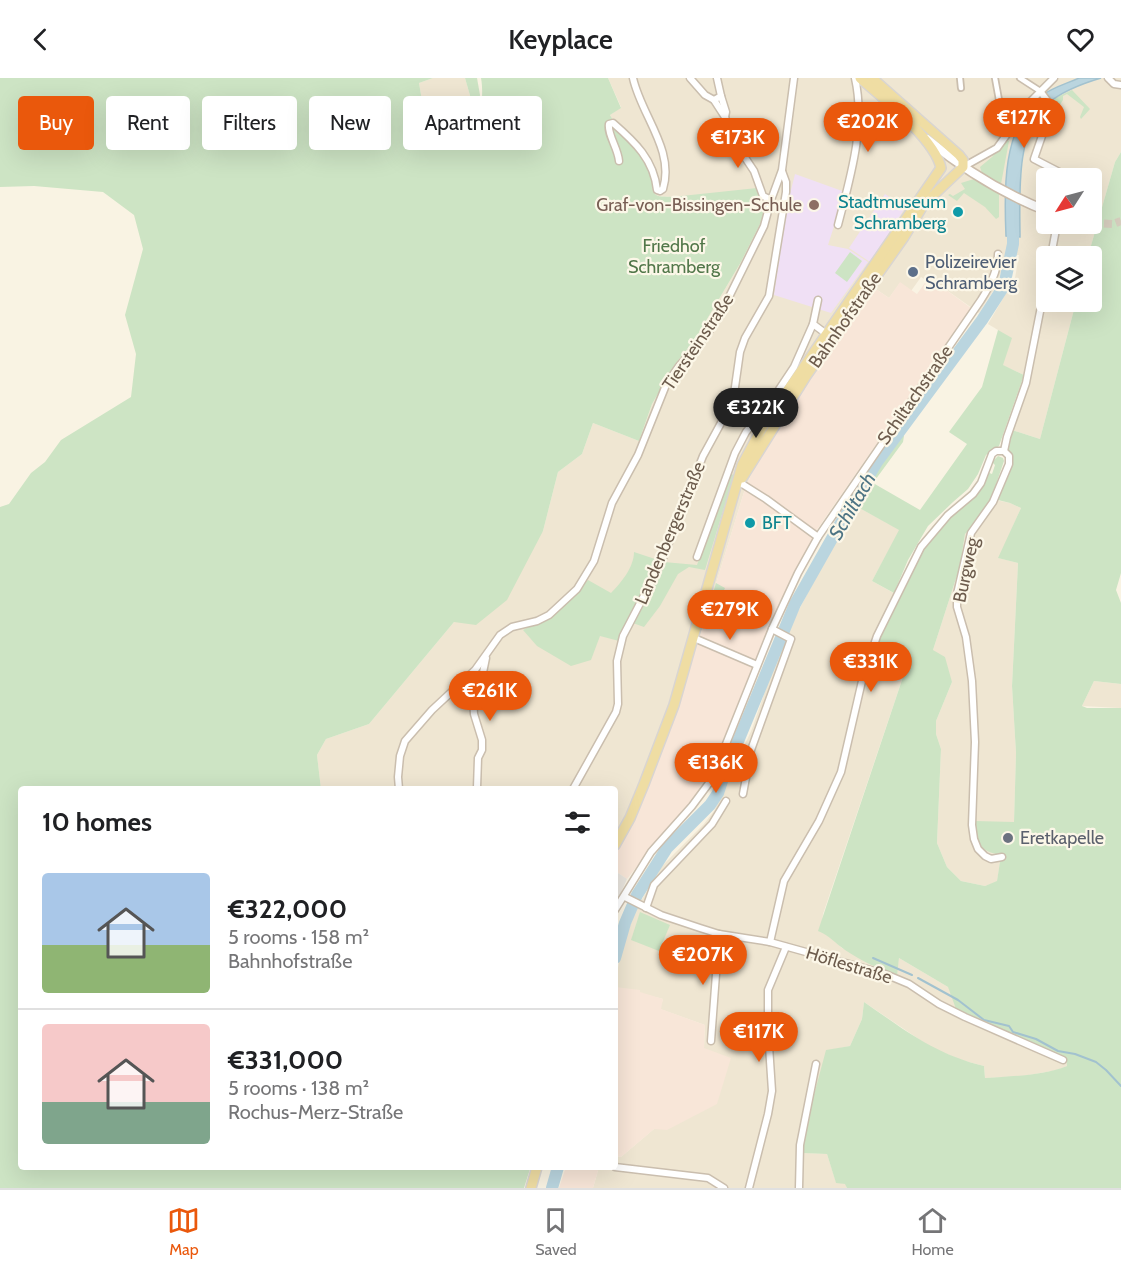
<!DOCTYPE html>
<html lang="en">
<head>
<meta charset="utf-8">
<style>
	:root { --surface:#fff; --page:#f6f6f6; --text:#202124; --muted:#757577; --line:#e0e0e0; --accent:#ea580c }
	body { margin:0; font-family:Cabin,sans-serif; background:var(--page); color:var(--text); height:100vh; display:flex; flex-direction:column; font-size:22px; white-space:nowrap }
	* { box-sizing:border-box; margin:0 }
	p { font-size:20px; color:var(--muted) }
	.icon { flex:none; width:33px; height:33px; fill:none; stroke:currentColor; stroke-width:2; stroke-linecap:round; stroke-linejoin:round }
	.map { position:relative; flex:1; overflow:hidden }
	.drawer { position:absolute; left:18px; top:708px; width:600px; height:384px; display:flex; flex-direction:column; background:var(--surface); border-radius:6px; box-shadow:0 6px 24px #0002 }
	.drawer>* { flex:none }
	.hud { position:absolute; left:18px; top:18px; width:600px; height:54px; display:flex; gap:12px }
	.needle { width:39px; rotate:234deg }
	.fabs { position:absolute; left:1036px; top:90px; display:grid; gap:12px }
	.fabs a { display:grid; place-items:center; width:66px; height:66px; border-radius:6px; background:var(--surface); box-shadow:0 6px 24px #0002; font-size:30px }
	.price { position:absolute; translate:-50% -51px; padding:0 14px; border-radius:21px; background:var(--accent); color:#fff; font-size:20px; line-height:39px; filter:drop-shadow(0 2px 3px #0008) }
	.price::after { content:''; position:absolute; left:50%; top:36px; width:18px; height:14px; margin-left:-9px; background:inherit; clip-path:polygon(0 0,100% 0,50% 100%) }
	.price.active { background:#222; color:#fff }
	ul { padding:0; list-style:none }
	li { display:flex; align-items:center; gap:18px; height:150px; padding:0 24px }
	li+li { border-top:2px solid var(--line) }
	li span { display:grid; place-items:center; flex:none; width:168px; height:120px; border-radius:6px; color:#555 }
	li>.icon { margin-inline-start:auto }
	span .icon { width:72px; height:72px; fill:#fffc; stroke-width:1 }
	li b { font-size:26px }
	h2 { display:flex; justify-content:space-between; align-items:center; height:72px; padding:0 24px; font-size:26px }
	.tag { padding:0 21px; border-radius:6px; background:var(--surface); box-shadow:0 6px 24px #0002; font-size:21px; line-height:54px }
	.tag.active { background:var(--accent); color:#fff }
	header { display:flex; justify-content:space-between; align-items:center; height:78px; padding:0 24px; background:var(--surface); font-size:27px; font-weight:600 }
	.menu { display:flex; justify-content:space-around; align-items:center; height:84px; border-top:2px solid var(--line); background:var(--surface); font-size:16px; color:var(--muted) }
	.menu a { display:grid; justify-items:center; gap:3px }
	.menu .active { color:var(--accent) }
	.map>svg:first-child { display:block }
	.residential { fill:#efe6d2; fill-rule:evenodd }
	.commercial { fill:#f8e6d8 }
	.industrial { fill:#e8e4dd }
	.education { fill:#f0e0f5 }
	.green { fill:#cde4c4 }
	.water { fill:#bad5df; stroke:#a2c2cf; stroke-width:1.5 }
	.lines { fill:none; stroke-linecap:round; stroke-linejoin:round }
	.stream { stroke:#a2c2cf; stroke-width:2 }
	.river { stroke:#bad5df; stroke-width:12 }
	.secondary-tunnel { stroke:#d6cdbe; stroke-width:8; stroke-dasharray:8 4; stroke-linecap:butt }
	.pedestrian-casing { stroke:#cabeae; stroke-width:8 }
	.minor-casing { stroke:#cabeae; stroke-width:9 }
	.secondary-casing { stroke:#cbbcaa; stroke-width:11 }
	.primary-casing { stroke:#d9d5d1; stroke-width:12 }
	.pedestrian { stroke:#fff; stroke-width:4.5 }
	.minor { stroke:#fff; stroke-width:6 }
	.secondary { stroke:#fff; stroke-width:8 }
	.primary { stroke:#efdda3; stroke-width:9 }
	.education-dot { fill:#8d6e63; stroke:#fcf7e8; stroke-width:2 }
	.culture-dot { fill:#0f9aa8; stroke:#fcf7e8; stroke-width:2 }
	.service-dot { fill:#5c6f8a; stroke:#fcf7e8; stroke-width:2 }
	.worship-dot { fill:#6b7280; stroke:#fcf7e8; stroke-width:2 }
	.labels { text-anchor:middle; stroke-width:4.5; stroke-linejoin:round; paint-order:stroke }
	.culture-label { font-size:18px; fill:#0d838f; stroke:#fcf7e8; text-anchor:end }
	.education-label { font-size:18px; fill:#785e54; stroke:#fcf7e8; text-anchor:end }
	.park-label { font-size:18px; fill:#517749; stroke:#fcf7e8 }
	.service-label { font-size:18px; fill:#4e5e75; stroke:#fcf7e8; text-anchor:start }
	.street-label { font-size:18px; fill:#6d5c4d; stroke:#fcf7e8 }
	.worship-label { font-size:18px; fill:#5b616d; stroke:#fcf7e8; text-anchor:start }
	.water-label { font-size:20px; font-style:italic; fill:#4d7484; stroke:#fcf7e8 }
</style>
</head>
<body>
<header><svg class="icon" aria-label="back" viewBox="0 0 24 24"><path d="M15 5l-7 7 7 7"/></svg>Keyplace<svg class="icon" aria-label="heart" viewBox="0 0 24 24"><path d="M12 20l-8-8c-3-5 5-10 8-4 3-6 11-1 8 4z"/></svg></header>
<div class="map">
<svg width="1121" height="1110" viewBox="0 0 1121 1110">
	<rect width="100%" height="100%" fill="#f9f3e3"/>
	<g class="residential">
		<polygon points="433,0 465,0 475,35 481,33 482,46 468,50 463,36 456,54 443,59 433,33 424,34 419,5"/>
		<path d="M608,0H1121V74L1115,84L1088,178H1047V224H1076L1040,361L1006,350L1024,297L1002,287L998,252L988,246L1015,200L1019,177H1006L997,207L979,235L938,206L936,209L921,199L911,213L900,205L889,220L873,209L754,389L744,414L704,545L659,680L641,727L615,773V711H321L317,677L326,661L369,646L454,544L543,453L558,394L582,376L593,345L639,363L652,326L676,285L694,263L741,184L763,140L672,119L658,118L654,116L652,112L654,103L641,77L616,50L610,37L621,29ZM1047,100H1092V146H1047Z"/>
		<polygon points="991,421 1010,425 1021,430 999,480 1018,485 1012,608 1016,675 1014,744 1001,777 997,804 985,808 961,803 947,789 937,765 941,671 936,656 936,643 952,604 933,572 960,488 965,456 982,439"/>
		<polygon points="854,427 900,452 872,503 899,518 907,587 823,836 822,845 828,857 842,870 896,898 899,880 948,909 1055,977 1066,980 1067,988 1058,992 1023,998 985,1000 984,988 961,982 932,970 864,924 862,941 850,968 830,972 802,1075 827,1076 836,1104 846,1106 847,1110 593,1110 599,1089 615,1089 615,1078 621,1079 654,1051 704,970 705,947 660,931 663,921 615,909 620,877 636,831 662,788 704,746 714,733 752,651 782,564"/>
		<polygon points="1094,603 1121,606 1121,630 1082,628"/>
	</g>
	<g class="commercial">
		<polygon points="927,202 936,209 938,206 971,230 816,453 762,567 708,700 696,720 653,768 627,801 615,793 615,773 641,727 659,680 704,545 744,414 754,389 807,303 873,209 889,220 900,204 917,216"/>
		<polygon points="615,909 640,912 640,914 663,921 661,931 705,947 704,970 731,980 717,1026 667,1052 654,1051 621,1079 615,1078"/>
		<polygon points="566,1089 599,1089 593,1110 559,1110"/>
	</g>
	<polygon class="industrial" points="615,793 627,801 615,828"/>
	<g class="education">
		<polygon points="795,96 845,114 828,167 848,171 868,184 831,235 774,217 784,140"/>
		<polygon points="885,116 905,130 870,184 849,170"/>
	</g>
	<g class="green">
		<path d="M0,0H433L419,5L424,34L433,33L443,59L456,54L462,35L468,50L482,46C480,30 484,16 481,0H608L621,30L610,37C619,56 637,69 648,87C655,97 650,109 654,115C657,120 666,118 672,119L757,110L764,127L763,140L741,184L694,263L676,285L652,326L639,363L593,345L582,376L558,394L543,453L507,522L476,547L454,544L369,646L326,661L317,677L321,711H21V1089H522L530,1091L524,1110H0V429L9,426L31,395L45,384L61,362L131,319L136,276L125,237L143,171L134,137L103,114L34,108L0,109Z"/>
		<polygon points="465,0 477,0 480,17 477,34 475,35"/>
		<polygon points="1072,12 1090,31 1081,41 1080,39 1084,29 1067,16 1063,18 1063,22 1059,28 1051,22"/>
		<polygon points="1007,62 1009,63 1001,106 982,95 980,89 992,79"/>
		<path d="M1121,74V495L1116,512L1121,525V606L1094,603L1082,628L1087,630H1121V1110H847L845,1106L836,1105L827,1076L801,1075L811,1028L826,972L850,968L862,941L864,924C905,952 934,976 984,988L985,1000C1012,998 1042,998 1067,988L1066,980L1055,977L956,931L948,909L899,880L897,898C878,891 862,883 845,872C835,865 829,857 818,853L907,587L874,569L914,485L942,444L972,422L977,416L987,394L992,396L995,387L992,384L998,378L1003,380L1004,383L991,421L982,439L965,456L960,488L933,572L945,579L952,604L936,643V656L941,671L937,765L947,789L961,803L985,808L997,803L1001,777C978,773 976,764 975,743L1014,744L1016,675L1012,608L1018,485L998,480L1021,430L1010,425L998,422L1003,403L1010,392L1012,383L1007,369L1012,352L1040,361L1076,224H1092V178H1088L1115,84Z"/>
		<polygon points="974,101 999,116 999,139 996,141 985,129 964,115 957,123 948,117 950,116 953,118 965,111 961,105"/>
		<polygon points="850,174 862,183 847,204 835,195"/>
		<polygon points="998,252 1012,260 1003,287 1024,297 999,368 986,377 978,396 968,411 953,424 928,448 908,482 894,515 872,503 899,452 854,427 880,385 902,356 904,358 903,364 873,405 920,432 967,366 949,354 982,309"/>
		<path d="M728,395L734,397L705,492L689,489L678,496L660,528L644,549L630,544L619,563L600,558L591,582L571,588L537,568L523,552L554,536L588,502L611,515C621,505 634,489 634,474L664,484L697,487Z"/>
		<polygon points="716,505 725,510 708,547 704,545"/>
		<polygon points="640,834 670,847 659,873 631,862"/>
	</g>
	<path class="water" d="M1079,0H1101C1084,5 1061,14 1047,26C1015,53 1020,121 1020,159L1006,158C1004,113 1002,49 1041,18C1053,9 1066,6 1079,0Z"/>
	<g class="lines">
		<g class="stream">
			<polyline points="873,880 912,897"/>
			<polyline points="918,900 958,922 984,942 1009,948 1013,954 1036,961 1058,973 1075,976 1096,984 1106,992 1121,1008"/>
		</g>
		<g class="river">
			<polyline points="615,880 625,845 637,817 667,770 710,727 718,715 724,697 795,526 843,441 877,384 982,242 1004,208 1013,166 1013,142"/>
			<polyline points="552,1110 558,1089"/>
		</g>
		<polyline class="secondary-tunnel" points="1092,145 1113,146 1121,143"/>
		<defs>
			<g id="pedestrian">
				<polyline points="960,0 961,10"/>
				<polyline points="995,0 999,22 1015,45"/>
				<polyline points="1020,0 1040,13"/>
			</g>
			<g id="minor">
				<polyline points="690,0 705,17 714,22 721,18 717,0"/>
				<polyline points="1108,0 1114,6 1121,7"/>
				<polyline points="1040,13 1052,29 1034,81 1063,96 1062,100"/>
				<polyline points="721,18 726,34 725,39"/>
				<polyline points="714,22 725,39 732,60 754,93 763,118 771,122"/>
				<path d="M619,83C618,70 607,56 609,46L613,45C635,64 654,82 657,112L660,113L663,111C675,72 641,37 633,0"/>
				<polyline points="963,89 997,70 1031,23 1054,0"/>
				<path d="M838,147C850,100 866,49 855,0"/>
				<polyline points="1051,178 1057,146"/>
				<polyline points="818,222 813,246 829,258"/>
				<polyline points="739,404 766,421 818,459"/>
				<polyline points="697,479 735,375 746,354 772,322 794,289 813,246"/>
				<polyline points="694,560 757,587"/>
				<polyline points="477,710 478,680 482,672 482,662 474,636 473,622 480,609 486,580"/>
				<polyline points="399,711 398,699 400,678 405,663 432,632 475,592 500,557 512,549 537,543 549,537 577,511 594,483 612,425 638,377 666,307 679,288 708,255 728,221 764,148 771,122 782,92 794,0"/>
				<polyline points="573,711 616,634 618,626 617,583 623,558 661,485 703,378 733,323 740,274 745,260 769,218 786,114 786,104 782,93"/>
				<polyline points="743,716 751,672 791,561 772,551"/>
				<polyline points="1002,779 991,781 985,778 978,771 974,761 972,747 975,664 972,603 966,559 957,529 957,516 971,455 993,424 1009,386 1009,378 1004,373 1007,359 1026,305 1047,198"/>
				<polyline points="625,819 661,837 700,850 719,856 770,864 885,896 909,906 939,926 965,939 1063,982"/>
				<polyline points="646,830 654,807 712,746 726,723"/>
				<path d="M615,832L651,774L692,728L712,701L772,551L798,495L818,459L981,222C990,208 998,193 998,176"/>
				<polyline points="770,864 784,803 819,743 841,694 862,603 877,558 921,469 948,437 973,416 981,405 992,376 996,373 1004,373"/>
				<polyline points="711,963 719,856"/>
				<polyline points="615,1089 708,1100 724,1110"/>
				<polyline points="749,1110 768,1036 772,1013 768,953 768,912 786,869"/>
				<polyline points="799,1110 800,1067 816,986"/>
			</g>
			<path id="secondary" d="M927,61C963,91 1004,116 1047,133"/>
			<g id="primary">
				<polyline points="742,400 806,298 904,159 924,126 963,89 963,82 959,77 872,0"/>
				<path d="M615,767L630,740L644,706L674,627L742,387L763,348L941,90C935,61 883,20 860,0"/>
				<polyline points="531,1110 537,1089"/>
			</g>
		</defs>
		<use href="#pedestrian" class="pedestrian-casing"/>
		<use href="#minor" class="minor-casing"/>
		<use href="#secondary" class="secondary-casing"/>
		<use href="#primary" class="primary-casing"/>
		<use href="#pedestrian" class="pedestrian"/>
		<use href="#minor" class="minor"/>
		<use href="#secondary" class="secondary"/>
		<use href="#primary" class="primary"/>
	</g>
	<circle class="education-dot" cx="814" cy="127" r="6"/>
	<g class="culture-dot">
		<circle cx="958" cy="134" r="6"/>
		<circle cx="750" cy="445" r="6"/>
	</g>
	<circle class="service-dot" cx="913" cy="194" r="6"/>
	<circle class="worship-dot" cx="1008" cy="760" r="6"/>
	<g class="labels">
		<g class="culture-label">
			<text x="946" y="130">Stadtmuseum<tspan x="946" dy="21">Schramberg</tspan></text>
			<text x="762" y="451" text-anchor="start">BFT</text>
		</g>
		<g class="education-label">
			<text x="802" y="133">Graf-von-Bissingen-Schule</text>
		</g>
		<g class="park-label">
			<text x="674" y="174">Friedhof<tspan x="674" dy="21">Schramberg</tspan></text>
		</g>
		<g class="service-label">
			<text x="925" y="190">Polizeirevier<tspan x="925" dy="21">Schramberg</tspan></text>
		</g>
		<g class="street-label">
			<text transform="translate(845 242) rotate(-55)" y="6">Bahnhofstraße</text>
			<text transform="translate(698 264) rotate(-56)" y="6">Tiersteinstraße</text>
			<text transform="translate(915 317) rotate(-55)" y="6">Schiltachstraße</text>
			<text transform="translate(670 455) rotate(-67)" y="6">Landenbergerstraße</text>
			<text transform="translate(966 492) rotate(-78)" y="6">Burgweg</text>
			<text transform="translate(849 887) rotate(17)" y="6">Höflestraße</text>
		</g>
		<g class="worship-label">
			<text x="1020" y="766">Eretkapelle</text>
		</g>
		<g class="water-label">
			<text transform="translate(852 428) rotate(-60)" y="7">Schiltach</text>
		</g>
	</g>
</svg>
<div class="fabs">
<a><svg class="needle" viewBox="-14 -14 28 28"><path d="M0-13l5 13h-10z" fill="#e53935"/><path d="M0 13l5-13h-10z" fill="#757577"/></svg></a>
<a><svg class="icon" aria-label="layers" viewBox="0 0 24 24"><path d="M12 4l9 5-9 5-9-5zM3 14l9 5 9-5"/></svg></a>
</div>
<b class="price" style="left:1024px;top:71px">€127K</b>
<b class="price" style="left:868px;top:75px">€202K</b>
<b class="price" style="left:738px;top:91px">€173K</b>
<b class="price active" style="left:756px;top:361px">€322K</b>
<b class="price" style="left:730px;top:563px">€279K</b>
<b class="price" style="left:871px;top:615px">€331K</b>
<b class="price" style="left:490px;top:644px">€261K</b>
<b class="price" style="left:716px;top:716px">€136K</b>
<b class="price" style="left:703px;top:908px">€207K</b>
<b class="price" style="left:759px;top:985px">€117K</b>
<div class="hud">
<a class="tag active">Buy</a>
<a class="tag">Rent</a>
<a class="tag">Filters</a>
<a class="tag">New</a>
<a class="tag">Apartment</a>
</div>
<section class="drawer">
<h2>10 homes<svg class="icon" aria-label="filters" viewBox="0 0 24 24"><path d="M4 7h16M4 17h16"/><circle cx="9" cy="7" r="2"/><circle cx="15" cy="17" r="2"/></svg></h2>
<ul>
<li><span style="background:linear-gradient(#a9c7e8 60%,#8fb573 0)"><svg class="icon" aria-label="home" viewBox="0 0 24 24"><path d="M3 11l9-7 9 7M6 9v11h12V9"/></svg></span><div><b>€322,000</b><p>5 rooms · 158 m²</p><p>Bahnhofstraße</p></div></li>
<li><span style="background:linear-gradient(#f6c9c9 65%,#7fa58c 0)"><svg class="icon" aria-label="home" viewBox="0 0 24 24"><path d="M3 11l9-7 9 7M6 9v11h12V9"/></svg></span><div><b>€331,000</b><p>5 rooms · 138 m²</p><p>Rochus-Merz-Straße</p></div></li>
</ul>
</section>
</div>
<nav class="menu">
<a class="active"><svg class="icon" aria-label="map" viewBox="0 0 24 24"><path d="M3 6l6-2 6 2 6-2v14l-6 2-6-2-6 2zM9 4v14M15 6v14"/></svg>Map</a>
<a><svg class="icon" aria-label="saved" viewBox="0 0 24 24"><path d="M7 4h10v16l-5-4-5 4z"/></svg>Saved</a>
<a><svg class="icon" aria-label="home" viewBox="0 0 24 24"><path d="M3 11l9-7 9 7M6 9v11h12V9"/></svg>Home</a>
</nav>
</body>
</html>
